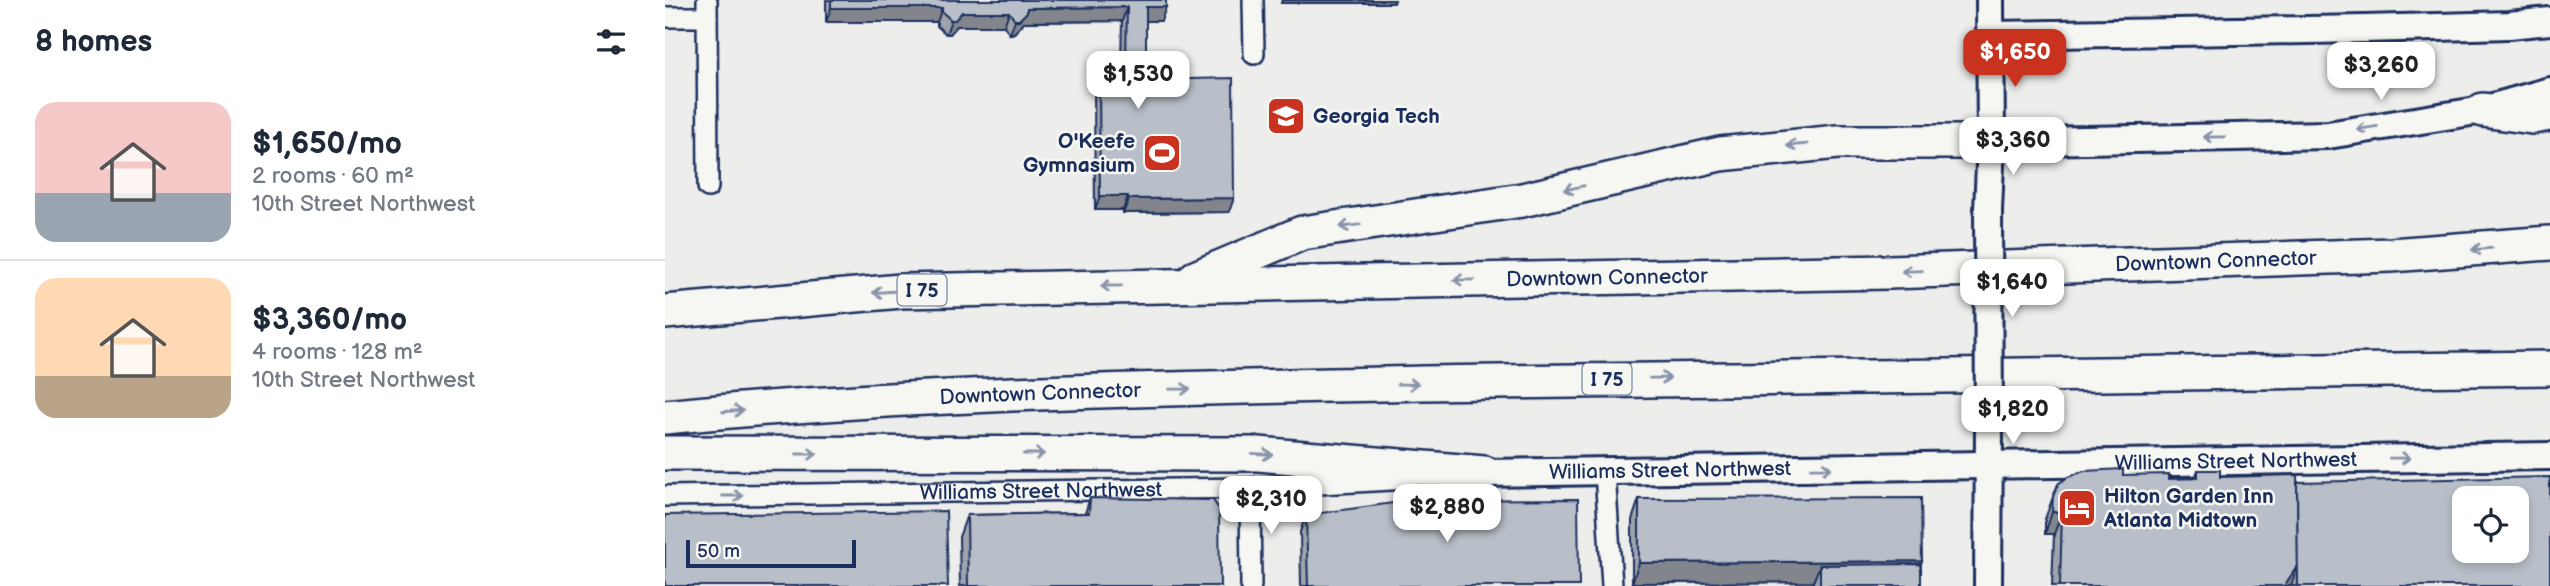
<!DOCTYPE html>
<html lang="en">
<head>
<meta charset="utf-8">
<style>
	:root { --surface:#fff; --page:#f2f2f3; --text:#1f2937; --muted:#747a83; --line:#e0e1e3; --accent:#c8321e }
	body { margin:0; font-family:"Balsamiq Sans",sans-serif; background:var(--page); color:var(--text); height:100vh; display:flex; flex-direction:column; font-size:26px; white-space:nowrap }
	* { box-sizing:border-box; margin:0 }
	p { font-size:23px; color:var(--muted) }
	.icon { flex:none; width:38px; height:38px; fill:none; stroke:currentColor; stroke-width:2; stroke-linecap:round; stroke-linejoin:round }
	.map { position:relative; flex:1; overflow:hidden }
	.drawer { display:flex; flex-direction:column; background:var(--surface); width:665px }
	.drawer>* { flex:none }
	.controls { position:absolute; left:1787px; top:486px; display:grid; gap:14px }
	.controls a { display:grid; place-items:center; width:77px; height:77px; border-radius:14px; background:var(--surface); box-shadow:0 4px 10px #0003; font-size:35px }
	.scale { position:absolute; left:21px; bottom:18px; width:170px; box-sizing:border-box; padding-left:7px; border:4px solid #1b2f5e; border-top:0; font-size:19px; line-height:24px; white-space:nowrap; color:#1b2f5e; -webkit-text-stroke:5px #f6f6f2; paint-order:stroke }
	.price { position:absolute; translate:-50% -60px; padding:0 16px; border-radius:14px; background:#fff; color:#222; font-size:23px; line-height:46px; filter:drop-shadow(0 2px 4px #0008) }
	.price::after { content:''; position:absolute; left:50%; top:42px; width:21px; height:16px; margin-left:-10px; background:inherit; clip-path:polygon(0 0,100% 0,50% 100%) }
	.price.selected { background:var(--accent); color:#fff }
	ul { padding:0; list-style:none }
	li { display:flex; align-items:center; gap:21px; height:175px; padding:0 35px }
	li+li { border-top:2px solid var(--line) }
	li span { display:grid; place-items:center; flex:none; width:196px; height:140px; border-radius:21px; color:#555 }
	li>.icon { margin-inline-start:auto }
	span .icon { width:84px; height:84px; fill:#fffc; stroke-width:1 }
	li b { font-size:30px }
	h2 { display:flex; justify-content:space-between; align-items:center; height:84px; padding:0 35px; font-size:30px }
	main { display:flex; flex:1; min-height:0 }
	.map>svg:first-child { display:block }
	.lines { fill:none; stroke-linecap:round; stroke-linejoin:round }
	.street-casing { stroke:#1b2f5e; stroke-width:24 }
	.secondary-casing { stroke:#1b2f5e; stroke-width:32 }
	.highway-casing { stroke:#1b2f5e; stroke-width:38 }
	.street { stroke:#f6f6f2; stroke-width:19 }
	.secondary { stroke:#f6f6f2; stroke-width:26 }
	.highway { stroke:#f6f6f2; stroke-width:33 }
	.secondary-bridge-casing { stroke:#1b2f5e; stroke-width:32; stroke-linecap:butt }
	.secondary-bridge { stroke:#f6f6f2; stroke-width:26 }
	.wall { fill:#9fa4ac; stroke:#1b2f5e; stroke-width:2 }
	.shaded-wall { fill:#82868c; stroke:#1b2f5e; stroke-width:2 }
	.building { fill:#b9bfc8; stroke:#1b2f5e; stroke-width:2; fill-rule:evenodd }
	.oneway { stroke:#8892a8 }
	.labels { text-anchor:middle; stroke-width:5; stroke-linejoin:round; paint-order:stroke }
	.shield { fill:#f6f6f2; stroke:#5d6b8a; stroke-width:2 }
	.shield-label { font-size:19px; font-weight:bold; fill:#1b2f5e }
	.poi-label { font-size:21px; font-weight:bold; fill:#1b2f5e; stroke:#f6f6f2; text-anchor:start }
	.street-label { font-size:21px; fill:#1b2f5e; stroke:#f6f6f2 }
</style>
</head>
<body>
<main>
<section class="drawer">
<h2>8 homes<svg class="icon" aria-label="filters" viewBox="0 0 24 24"><path d="M4 7h16M4 17h16"/><circle cx="9" cy="7" r="2"/><circle cx="15" cy="17" r="2"/></svg></h2>
<ul>
<li><span style="background:linear-gradient(#f6c9c9 65%,#9aa5b1 0)"><svg class="icon" aria-label="home" viewBox="0 0 24 24"><path d="M3 11l9-7 9 7M6 9v11h12V9"/></svg></span><div><b>$1,650/mo</b><p>2 rooms · 60 m²</p><p>10th Street Northwest</p></div></li>
<li><span style="background:linear-gradient(#ffd9b3 70%,#b9a48a 0)"><svg class="icon" aria-label="home" viewBox="0 0 24 24"><path d="M3 11l9-7 9 7M6 9v11h12V9"/></svg></span><div><b>$3,360/mo</b><p>4 rooms · 128 m²</p><p>10th Street Northwest</p></div></li>
</ul>
</section>
<div class="map">
<svg width="1885" height="586" viewBox="0 0 1885 586">
	<rect width="100%" height="100%" fill="#edeeec"/>
	<filter id="ink" filterUnits="userSpaceOnUse"><feTurbulence type="fractalNoise" baseFrequency=".0143" numOctaves="2"/><feDisplacementMap in="SourceGraphic" scale="14" xChannelSelector="R" yChannelSelector="G"/><feConvolveMatrix kernelMatrix="1 2 1 2 8 2 1 2 1" color-interpolation-filters="sRGB"/></filter>
	<g filter="url(#ink)">
		<g class="lines">
			<defs>
				<g id="street">
					<polyline points="42,0 43,187"/>
					<polyline points="588,0 589,54"/>
					<polyline points="0,17 42,17"/>
					<polyline points="940,471 947,586"/>
					<polyline points="585,488 586,586"/>
					<path id="s1" d="M0,496L585,488L744,479"/>
				</g>
				<g id="secondary">
					<polyline points="1326,35 1700,29 1844,25 1885,21"/>
					<polyline points="1326,142 1663,135 1818,110 1885,91"/>
					<polyline points="1323,210 1326,142 1325,0"/>
					<path id="s2" d="M819,473L1885,456"/>
					<polyline points="1323,586 1324,428"/>
				</g>
				<g id="highway">
					<polyline points="1818,110 1867,117 1885,114"/>
					<polyline points="530,278 637,233 857,200 1055,154 1173,142 1326,142"/>
					<path id="s3" d="M0,312L236,291L1224,272L1726,255L1885,243"/>
					<path id="s4" d="M0,417C251,392 505,389 757,383C1133,375 1509,371 1885,368"/>
					<polyline points="0,453 593,454 819,473"/>
				</g>
			</defs>
			<use href="#street" class="street-casing"/>
			<use href="#secondary" class="secondary-casing"/>
			<use href="#highway" class="highway-casing"/>
			<use href="#street" class="street"/>
			<use href="#secondary" class="secondary"/>
			<use href="#highway" class="highway"/>
			<defs>
				<polyline id="secondary-bridge" points="1323,210 1324,428"/>
			</defs>
			<use href="#secondary-bridge" class="secondary-bridge-casing"/>
			<use href="#secondary-bridge" class="secondary-bridge"/>
		</g>
		<g class="wall">
			<polygon points="161,0 501,0 496,21 481,21 481,80 564,212 458,213 458,210 430,210 429,97 434,83 448,83 448,73 453,59 456,59 457,21 358,22 357,25 349,33 345,34 339,26 292,26 285,34 281,34 272,26 272,22 161,22"/>
			<polygon points="1533,470 1555,477 1632,482 1885,586 1387,586 1389,534 1380,534 1380,519 1388,497 1504,479 1530,478"/>
			<polygon points="425,498 555,586 295,586 294,537 302,515 420,513"/>
			<polygon points="974,499 1256,564 1256,586 1148,586 1148,582 967,583 967,520"/>
			<polygon points="641,515 914,586 636,586 635,532"/>
		</g>
		<g class="shaded-wall">
			<polygon points="617,0 730,0 729,3 616,3"/>
			<polygon points="462,7 457,21 358,22 357,25 349,33 345,34 350,20 362,8"/>
			<polygon points="481,7 501,7 496,21 475,21"/>
			<polygon points="166,8 277,8 272,22 161,22"/>
			<polygon points="297,12 344,12 339,26 292,26 285,34 281,34 286,20"/>
			<polygon points="435,196 463,196 458,210 430,210"/>
			<polygon points="569,198 564,212 458,213 464,199"/>
			<polygon points="1387,512 1397,512 1389,534 1380,534"/>
			<polygon points="1257,561 1250,581 1155,565 1148,582 967,583 974,563"/>
			<polygon points="1633,565 1626,586 1619,586"/>
		</g>
		<g class="building">
			<polygon points="166,0 501,0 501,7 481,7 481,80 568,78 569,198 464,199 463,196 435,196 434,83 454,83 453,59 461,59 462,7 362,8 362,12 354,20 350,20 344,12 297,12 290,20 286,20 277,12 277,8 166,8"/>
			<polygon points="1458,469 1458,475 1504,474 1504,479 1533,478 1533,470 1555,470 1555,477 1632,475 1633,565 1619,586 1395,586 1397,512 1387,512 1388,497 1393,484 1403,477 1419,471"/>
			<path d="M1885,477V586H1633L1632,482ZM1799,499H1852V551H1799Z"/>
			<polygon points="425,498 548,500 554,509 555,586 303,586 302,515 424,513"/>
			<polygon points="1256,498 1257,561 974,563 974,499"/>
			<polygon points="913,499 914,586 643,586 641,515 750,500"/>
			<polygon points="281,511 283,586 0,586 0,515"/>
			<polygon points="1256,564 1256,586 1155,586 1155,565"/>
		</g>
		<defs><path id="oneway-shaft" d="M-6 0H5M1.5-3L5.5 0L1.5 3" fill="none" stroke-width="1.6" stroke-linecap="round" stroke-linejoin="round" transform="scale(1.75)"/></defs>
		<g class="oneway">
			<use href="#oneway-shaft" transform="translate(1702 128) rotate(171)"/>
			<use href="#oneway-shaft" transform="translate(1549 137) rotate(179)"/>
			<use href="#oneway-shaft" transform="translate(1132 145) rotate(175)"/>
			<use href="#oneway-shaft" transform="translate(909 188) rotate(167)"/>
			<use href="#oneway-shaft" transform="translate(685 226) rotate(172)"/>
			<use href="#oneway-shaft" transform="translate(1817 249) rotate(175)"/>
			<use href="#oneway-shaft" transform="translate(1247 271) rotate(178)"/>
			<use href="#oneway-shaft" transform="translate(799 280) rotate(179)"/>
			<use href="#oneway-shaft" transform="translate(446 286) rotate(179)"/>
			<use href="#oneway-shaft" transform="translate(218 292) rotate(176)"/>
			<use href="#oneway-shaft" transform="translate(995 378) rotate(-1)"/>
			<use href="#oneway-shaft" transform="translate(743 384) rotate(-1)"/>
			<use href="#oneway-shaft" transform="translate(515 389) rotate(-1)"/>
			<use href="#oneway-shaft" transform="translate(68 411) rotate(-4)"/>
			<use href="#oneway-shaft" transform="translate(142 454)"/>
			<use href="#oneway-shaft" transform="translate(369 454)"/>
			<use href="#oneway-shaft" transform="translate(597 454) rotate(3)"/>
			<use href="#oneway-shaft" transform="translate(1735 458) rotate(-1)"/>
			<use href="#oneway-shaft" transform="translate(1156 468) rotate(-1)"/>
			<use href="#oneway-shaft" transform="translate(68 496)"/>
		</g>
	</g>
	<defs>
		<symbol id="university-square" viewBox="-11 -11 22 22"><rect x="-9" y="-9" width="18" height="18" rx="4" fill="#c8321e" stroke="#f6f6f2"/><path d="M0-5L7-2L0 1L-7-2ZM-4 1L0 2.5L4 1V4Q0 6-4 4Z" fill="#fff"/></symbol>
		<symbol id="stadium-square" viewBox="-11 -11 22 22"><rect x="-9" y="-9" width="18" height="18" rx="4" fill="#c8321e" stroke="#f6f6f2"/><path d="M0-5a6.5 5 0 1 0 0 10a6.5 5 0 1 0 0-10ZM-3.5-1.8h7v3.6h-7Z" fill="#fff"/></symbol>
		<symbol id="hotel-square" viewBox="-11 -11 22 22"><rect x="-9" y="-9" width="18" height="18" rx="4" fill="#c8321e" stroke="#f6f6f2"/><path d="M-6-4.5h1.5V1H6V5H4.5V3h-9V5H-6ZM-4 0a1.8 1.8 0 1 1 3.6 0ZM.5 0V-2.5h3Q6-2.5 6 0Z" fill="#fff"/></symbol>
	</defs>
	<g fill-rule="evenodd">
		<use href="#university-square" x="599" y="94" width="44" height="44"/>
		<use href="#stadium-square" x="475" y="131" width="44" height="44"/>
		<use href="#hotel-square" x="1390" y="486" width="44" height="44"/>
	</g>
	<g class="labels">
		<g class="shield">
			<rect x="232.5" y="274.5" width="49" height="31" rx="5"/>
			<rect x="917.5" y="363.5" width="49" height="31" rx="5"/>
		</g>
		<g class="shield-label">
			<text x="257" y="297">I 75</text>
			<text x="942" y="386">I 75</text>
		</g>
		<g class="poi-label">
			<text x="648" y="123">Georgia Tech</text>
			<text x="470" y="148" text-anchor="end">O'Keefe<tspan x="470" dy="24">Gymnasium</tspan></text>
			<text x="1439" y="503">Hilton Garden Inn<tspan x="1439" dy="24">Atlanta Midtown</tspan></text>
		</g>
		<g class="street-label">
			<text dy="7" stroke="none"><textPath href="#s3" startOffset="1552">Downtown Connector</textPath></text>
			<text dy="7" stroke="none"><textPath href="#s3" startOffset="943">Downtown Connector</textPath></text>
			<text dy="7" stroke="none"><textPath href="#s4" startOffset="376">Downtown Connector</textPath></text>
			<text dy="7" stroke="none"><textPath href="#s2" startOffset="752">Williams Street Northwest</textPath></text>
			<text dy="7" stroke="none"><textPath href="#s2" startOffset="186">Williams Street Northwest</textPath></text>
			<text dy="7" stroke="none"><textPath href="#s1" startOffset="376">Williams Street Northwest</textPath></text>
		</g>
	</g>
</svg>
<div class="controls">
<a><svg class="icon" aria-label="locate" viewBox="0 0 24 24"><circle cx="12" cy="12" r="6"/><path d="M12 2v4M12 18v4M2 12h4M18 12h4"/></svg></a>
</div>
<div class="scale">50 m</div>
<b class="price selected" style="left:1350px;top:89px">$1,650</b>
<b class="price" style="left:1716px;top:102px">$3,260</b>
<b class="price" style="left:473px;top:111px">$1,530</b>
<b class="price" style="left:1348px;top:177px">$3,360</b>
<b class="price" style="left:1347px;top:319px">$1,640</b>
<b class="price" style="left:1348px;top:446px">$1,820</b>
<b class="price" style="left:606px;top:536px">$2,310</b>
<b class="price" style="left:782px;top:544px">$2,880</b>
</div>
</main>
</body>
</html>
